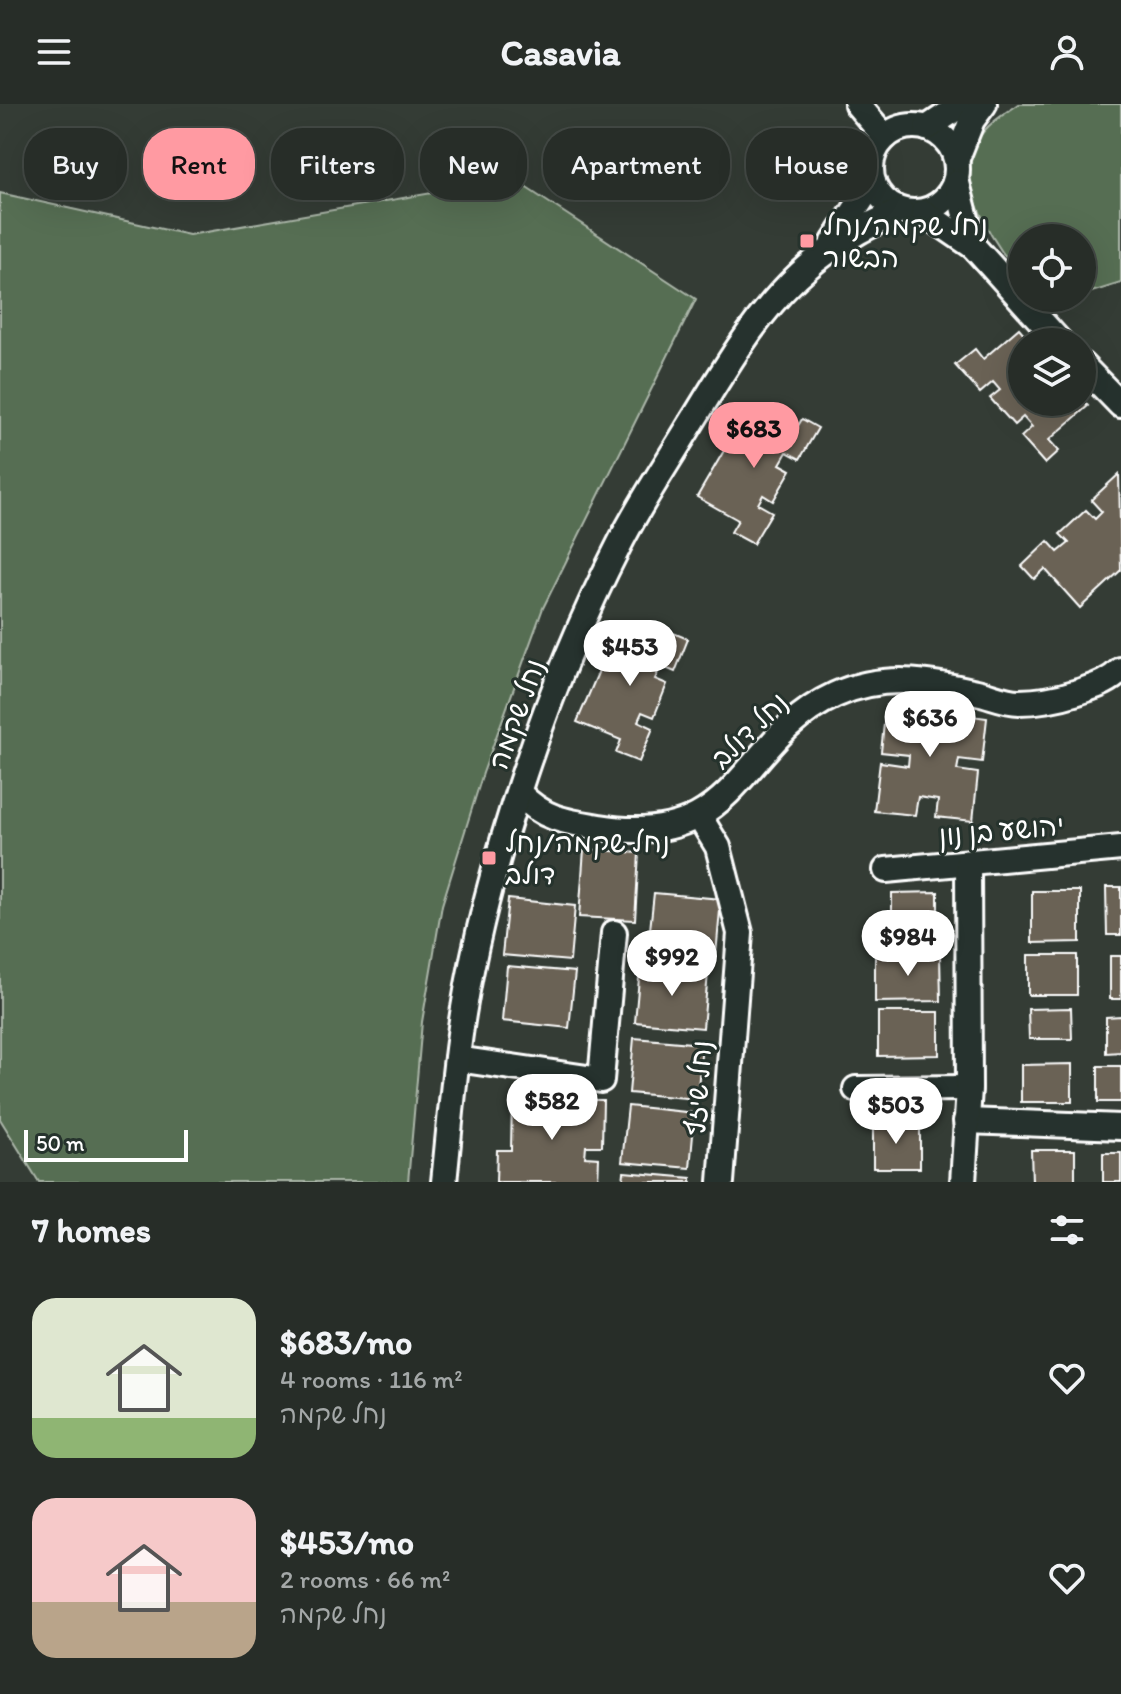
<!DOCTYPE html>
<html lang="en">
<head>
<meta charset="utf-8">
<style>
	:root { --surface:#272d28; --page:#2f3530; --text:#f1f3f6; --muted:#a4a8a8; --line:#434945; --accent:#ff9aa2 }
	body { margin:0; font-family:Itim,"Playpen Sans Hebrew",sans-serif; background:var(--page); color:var(--text); height:100vh; display:flex; flex-direction:column; font-size:30px; white-space:nowrap }
	* { box-sizing:border-box; margin:0 }
	p { font-size:26px; color:var(--muted) }
	.icon { flex:none; width:44px; height:44px; fill:none; stroke:currentColor; stroke-width:2; stroke-linecap:round; stroke-linejoin:round }
	.map { position:relative; height:1078px; overflow:hidden }
	.sheet { display:flex; flex-direction:column; background:var(--surface); flex:1 }
	.sheet>* { flex:none }
	.hud { position:absolute; left:24px; top:24px; width:1074px; height:72px; display:flex; gap:16px }
	.fabs { position:absolute; left:1008px; top:120px; display:grid; gap:16px }
	.fabs a { display:grid; place-items:center; width:88px; height:88px; border-radius:50%; background:var(--surface); box-shadow:0 8px 32px #0002,0 0 0 2px var(--line); font-size:40px }
	.scale { position:absolute; left:24px; bottom:20px; width:164px; box-sizing:border-box; padding-left:8px; border:4px solid #fff; border-top:0; font-size:22px; line-height:28px; white-space:nowrap; color:#fff; -webkit-text-stroke:6px #26332d; paint-order:stroke }
	.price { position:absolute; translate:-50% -68px; padding:0 18px; border-radius:28px; background:#fff; color:#222; font-size:26px; line-height:52px; filter:drop-shadow(0 2px 4px #0008) }
	.price::after { content:''; position:absolute; left:50%; top:48px; width:24px; height:18px; margin-left:-12px; background:inherit; clip-path:polygon(0 0,100% 0,50% 100%) }
	.price.current { background:var(--accent); color:#111 }
	ul { padding:0; list-style:none }
	li { display:flex; align-items:center; gap:24px; height:200px; padding:0 32px }
	li span { display:grid; place-items:center; flex:none; width:224px; height:160px; border-radius:24px; color:#555 }
	li>.icon { margin-inline-start:auto }
	span .icon { width:96px; height:96px; fill:#fffc; stroke-width:1 }
	li b { font-size:34px }
	h2 { display:flex; justify-content:space-between; align-items:center; height:96px; padding:0 32px; font-size:34px }
	.chip { padding:0 28px; border-radius:32px; background:var(--surface); box-shadow:0 8px 32px #0002,0 0 0 2px var(--line); font-size:28px; line-height:72px }
	.chip.current { background:var(--accent); color:#111 }
	header { display:flex; justify-content:space-between; align-items:center; height:104px; padding:0 32px; background:var(--surface); font-size:36px; font-weight:700 }
	.map>svg:first-child { display:block }
	.green { fill:#576e53; stroke:#abb6a9; stroke-width:2 }
	.building { fill:#6b6254; stroke:#fff; stroke-width:2 }
	.lines { fill:none; stroke-linecap:round; stroke-linejoin:round }
	.minor-casing { stroke:#fff; stroke-width:30 }
	.minor { stroke:#26332d; stroke-width:24 }
	.poi-dot { fill:#ff9aa2; stroke:#26332d; stroke-width:3 }
	.labels { text-anchor:middle; stroke-width:6; stroke-linejoin:round; paint-order:stroke }
	.poi-label { font-size:28px; fill:#fff; stroke:#26332d; text-anchor:start }
	.street-label { font-size:28px; fill:#fff; stroke:#26332d }
</style>
</head>
<body>
<header><svg class="icon" aria-label="menu" viewBox="0 0 24 24"><path d="M4 6h16M4 12h16M4 18h16"/></svg>Casavia<svg class="icon" aria-label="person" viewBox="0 0 24 24"><circle cx="12" cy="8" r="4"/><path d="M4 21q1-7 8-7t8 7"/></svg></header>
<div class="map">
<svg width="1121" height="1078" viewBox="0 0 1121 1078">
	<rect width="100%" height="100%" fill="#343c35"/>
	<filter id="ink" filterUnits="userSpaceOnUse"><feTurbulence type="fractalNoise" baseFrequency=".0125" numOctaves="2"/><feDisplacementMap in="SourceGraphic" scale="16" xChannelSelector="R" yChannelSelector="G"/><feConvolveMatrix kernelMatrix="1 2 1 2 8 2 1 2 1" color-interpolation-filters="sRGB"/></filter>
	<g filter="url(#ink)">
		<g class="green">
			<path d="M1019,0H1121V179L1082,191V134H1022V173C992,139 947,70 984,27C993,16 1008,8 1019,0Z"/>
			<polygon points="513,75 696,195 543,504 483,669 442,801 422,918 408,1078 39,1078 0,1015 0,89 189,131"/>
		</g>
		<g class="building">
			<polygon points="1019,224 1031,238 1022,238 1022,298 1082,298 1082,295 1088,302 1049,336 1059,347 1045,360 1021,333 1032,323 1023,313 1014,321 990,294 1000,286 993,278 980,289 955,261 975,245 983,255"/>
			<polygon points="750,302 795,327 802,315 818,324 800,355 787,348 780,360 791,366 773,397 763,391 758,400 772,408 753,440 731,428 738,416 697,393"/>
			<polygon points="1119,370 1121,466 1080,504 1045,465 1034,475 1022,462 1048,437 1058,448 1069,439 1060,430 1086,406 1095,415 1102,408 1091,396"/>
			<polygon points="618,522 666,541 671,528 688,535 675,568 661,562 655,575 667,580 654,613 642,608 638,617 653,624 639,658 616,649 621,636 577,618"/>
			<polygon points="923,591 951,595 949,609 987,614 982,658 959,655 957,666 978,669 973,717 936,713 938,696 918,693 915,711 874,707 880,658 908,662 909,651 881,648 886,601 921,605"/>
			<polygon points="584,745 639,749 635,816 579,813"/>
			<polygon points="1106,783 1121,783 1121,831 1107,831"/>
			<polygon points="1032,787 1080,787 1080,838 1032,839"/>
			<polygon points="938,788 938,835 892,835 892,789"/>
			<polygon points="654,789 721,795 716,851 648,844"/>
			<polygon points="508,795 575,802 570,857 502,851"/>
			<polygon points="875,851 940,851 941,897 875,898"/>
			<rect x="1028" y="851" width="49" height="40"/>
			<rect x="1110" y="852" width="11" height="43"/>
			<polygon points="507,862 575,868 569,924 502,917"/>
			<polygon points="640,863 708,869 703,924 635,918"/>
			<polygon points="1071,904 1072,935 1029,935 1028,905"/>
			<polygon points="878,908 939,908 939,951 878,952"/>
			<polygon points="1121,912 1121,948 1106,949 1106,913"/>
			<polygon points="634,934 702,940 697,995 629,989"/>
			<polygon points="1072,960 1072,998 1021,998 1021,961"/>
			<rect x="1098" y="962" width="23" height="36"/>
			<polygon points="512,995 603,996 602,1042 586,1042 585,1053 599,1054 598,1078 496,1078 497,1046 511,1046"/>
			<polygon points="628,1002 695,1009 690,1064 622,1058"/>
			<rect x="873" y="1020" width="47" height="44"/>
			<polygon points="1031,1046 1075,1046 1075,1078 1032,1078"/>
			<rect x="1103" y="1049" width="18" height="29"/>
			<polygon points="624,1068 691,1074 691,1078 623,1078"/>
		</g>
		<g class="lines">
			<defs>
				<g id="minor">
					<polyline points="857,0 885,33"/>
					<circle cx="914" cy="65" r="43"/>
					<polyline points="927,24 963,0"/>
					<polyline points="957,54 972,16 984,0"/>
					<polyline points="957,79 973,142"/>
					<polyline points="923,108 973,142 1060,238"/>
					<polyline points="834,138 873,78"/>
					<polyline points="1082,261 1121,301"/>
					<path d="M519,689C543,715 566,718 600,723C742,746 737,636 835,591C883,569 929,577 977,588C991,591 1005,598 1019,598C1039,598 1059,594 1078,588C1095,582 1108,579 1121,566"/>
					<polyline points="699,712 718,743 740,829 721,1078"/>
					<polyline points="886,766 1121,744"/>
					<polyline points="457,955 601,976 614,829"/>
					<polyline points="856,985 969,984"/>
					<polyline points="966,1017 1121,1023"/>
					<path d="M444,1078C450,1022 454,965 463,910C487,760 550,575 619,441C639,401 664,364 687,326C748,227 787,153 901,107"/>
					<polyline points="963,1078 969,984 968,759"/>
				</g>
			</defs>
			<use href="#minor" class="minor-casing"/>
			<use href="#minor" class="minor"/>
		</g>
	</g>
	<g class="poi-dot">
		<rect x="799" y="129" width="16" height="16" rx="4"/>
		<rect x="481" y="746" width="16" height="16" rx="4"/>
	</g>
	<g class="labels">
		<g class="poi-label">
			<text x="823" y="131">נחל שקמה/נחל<tspan x="823" dy="32">הבשור</tspan></text>
			<text x="505" y="748">נחל שקמה/נחל<tspan x="505" dy="32">דולב</tspan></text>
		</g>
		<g class="street-label">
			<text transform="translate(516 610) rotate(-70)" y="10">נחל שקמה</text>
			<text transform="translate(749 626) rotate(-44)" y="10">נחל דולב</text>
			<text transform="translate(1001 726) rotate(-5)" y="10">יהושע בן נון</text>
			<text transform="translate(698 984) rotate(-86)" y="10">נחל שיזף</text>
		</g>
	</g>
</svg>
<div class="fabs">
<a><svg class="icon" aria-label="locate" viewBox="0 0 24 24"><circle cx="12" cy="12" r="6"/><path d="M12 2v4M12 18v4M2 12h4M18 12h4"/></svg></a>
<a><svg class="icon" aria-label="layers" viewBox="0 0 24 24"><path d="M12 4l9 5-9 5-9-5zM3 14l9 5 9-5"/></svg></a>
</div>
<div class="scale">50 m</div>
<b class="price current" style="left:754px;top:366px">$683</b>
<b class="price" style="left:630px;top:584px">$453</b>
<b class="price" style="left:930px;top:655px">$636</b>
<b class="price" style="left:908px;top:874px">$984</b>
<b class="price" style="left:672px;top:894px">$992</b>
<b class="price" style="left:552px;top:1038px">$582</b>
<b class="price" style="left:896px;top:1042px">$503</b>
<div class="hud">
<a class="chip">Buy</a>
<a class="chip current">Rent</a>
<a class="chip">Filters</a>
<a class="chip">New</a>
<a class="chip">Apartment</a>
<a class="chip">House</a>
</div>
</div>
<section class="sheet">
<h2>7 homes<svg class="icon" aria-label="filters" viewBox="0 0 24 24"><path d="M4 7h16M4 17h16"/><circle cx="9" cy="7" r="2"/><circle cx="15" cy="17" r="2"/></svg></h2>
<ul>
<li><span style="background:linear-gradient(#dfe7d0 75%,#8fb573 0)"><svg class="icon" aria-label="home" viewBox="0 0 24 24"><path d="M3 11l9-7 9 7M6 9v11h12V9"/></svg></span><div><b>$683/mo</b><p>4 rooms · 116 m²</p><p>נחל שקמה</p></div><svg class="icon" aria-label="heart" viewBox="0 0 24 24"><path d="M12 20l-8-8c-3-5 5-10 8-4 3-6 11-1 8 4z"/></svg></li>
<li><span style="background:linear-gradient(#f6c9c9 65%,#b9a48a 0)"><svg class="icon" aria-label="home" viewBox="0 0 24 24"><path d="M3 11l9-7 9 7M6 9v11h12V9"/></svg></span><div><b>$453/mo</b><p>2 rooms · 66 m²</p><p>נחל שקמה</p></div><svg class="icon" aria-label="heart" viewBox="0 0 24 24"><path d="M12 20l-8-8c-3-5 5-10 8-4 3-6 11-1 8 4z"/></svg></li>
</ul>
</section>
</body>
</html>
